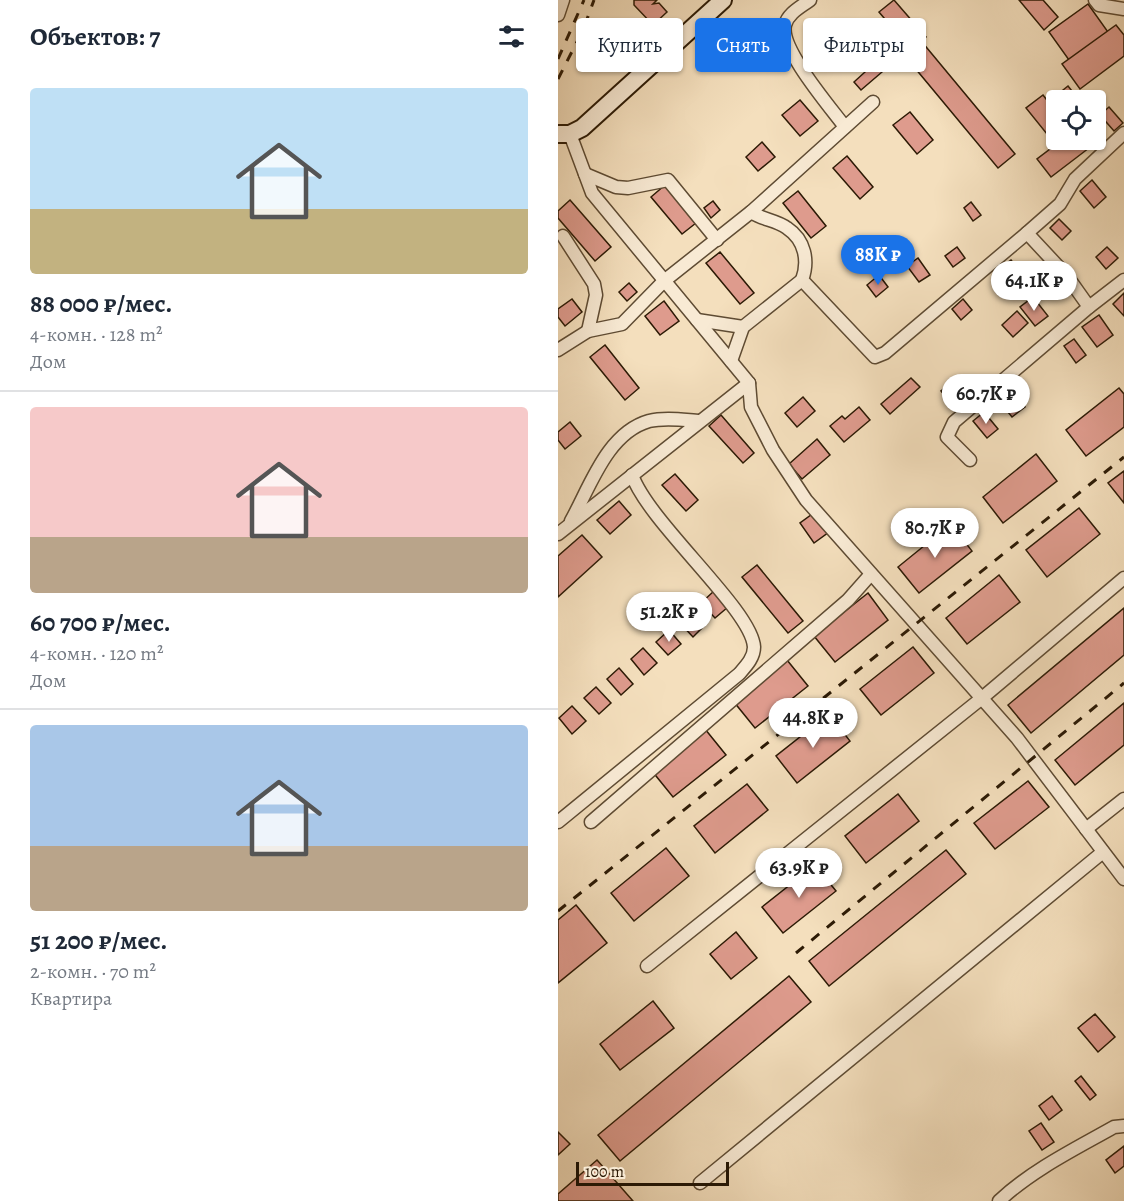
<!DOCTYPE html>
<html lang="ru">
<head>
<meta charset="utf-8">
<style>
	:root { --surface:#fff; --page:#f6f6f7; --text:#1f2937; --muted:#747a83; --line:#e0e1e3; --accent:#1a73e8 }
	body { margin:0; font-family:Alegreya,serif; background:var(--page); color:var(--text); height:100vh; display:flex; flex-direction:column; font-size:22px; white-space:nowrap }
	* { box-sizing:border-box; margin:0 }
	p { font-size:20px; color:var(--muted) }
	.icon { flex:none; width:33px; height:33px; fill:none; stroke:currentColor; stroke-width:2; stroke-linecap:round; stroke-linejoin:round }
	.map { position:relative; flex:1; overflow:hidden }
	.sheet { display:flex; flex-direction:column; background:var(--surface); width:558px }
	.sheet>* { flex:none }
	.guide { position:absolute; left:18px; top:18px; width:458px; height:54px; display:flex; gap:12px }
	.fabs { position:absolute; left:488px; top:90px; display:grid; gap:12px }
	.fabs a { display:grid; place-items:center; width:60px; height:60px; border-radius:6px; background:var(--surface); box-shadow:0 2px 4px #0004; font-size:30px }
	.scale { position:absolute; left:18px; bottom:15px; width:153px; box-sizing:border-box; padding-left:6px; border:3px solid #2c1a05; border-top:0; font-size:16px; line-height:21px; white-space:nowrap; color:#2c1a05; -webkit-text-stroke:4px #f8ead4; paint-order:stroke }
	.price { position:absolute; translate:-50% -51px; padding:0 14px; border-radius:21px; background:#fff; color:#222; font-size:20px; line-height:39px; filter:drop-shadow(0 2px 3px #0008) }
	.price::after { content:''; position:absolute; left:50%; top:36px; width:18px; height:14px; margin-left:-9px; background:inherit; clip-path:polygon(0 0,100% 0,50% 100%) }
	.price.selected { background:var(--accent); color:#fff }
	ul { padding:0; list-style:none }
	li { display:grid; align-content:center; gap:12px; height:318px; padding:0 30px }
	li+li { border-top:2px solid var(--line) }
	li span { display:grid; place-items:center; height:186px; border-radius:6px; color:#555 }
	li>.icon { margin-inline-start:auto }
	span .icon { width:108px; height:108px; fill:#fffc; stroke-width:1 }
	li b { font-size:26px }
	h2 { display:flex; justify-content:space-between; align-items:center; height:72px; padding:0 30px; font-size:26px }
	.pill { padding:0 21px; border-radius:6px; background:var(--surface); box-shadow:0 2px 4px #0004; font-size:21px; line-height:54px }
	.pill.selected { background:var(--accent); color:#fff }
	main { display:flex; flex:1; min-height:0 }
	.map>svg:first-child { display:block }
	.building { fill:#de9b8d; stroke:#2c1a05; stroke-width:1.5 }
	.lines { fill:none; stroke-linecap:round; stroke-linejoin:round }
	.street-casing { stroke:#5e4b33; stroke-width:15 }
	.secondary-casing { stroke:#2c1a05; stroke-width:20 }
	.street { stroke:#f8ead4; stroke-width:12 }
	.secondary { stroke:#f8ead4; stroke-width:16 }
	.rail { stroke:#2c1a05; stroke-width:3; stroke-dasharray:10 10; stroke-linecap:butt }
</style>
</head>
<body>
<main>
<section class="sheet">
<h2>Объектов: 7<svg class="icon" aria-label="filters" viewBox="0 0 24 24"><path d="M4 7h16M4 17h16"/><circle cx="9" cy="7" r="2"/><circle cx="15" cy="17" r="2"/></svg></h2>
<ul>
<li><span style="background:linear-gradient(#bfe0f5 65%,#c2b280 0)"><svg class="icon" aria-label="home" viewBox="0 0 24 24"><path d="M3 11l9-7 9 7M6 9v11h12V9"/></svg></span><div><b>88 000 ₽/мес.</b><p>4-комн. · 128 m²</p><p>Дом</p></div></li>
<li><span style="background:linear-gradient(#f6c9c9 70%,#b9a48a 0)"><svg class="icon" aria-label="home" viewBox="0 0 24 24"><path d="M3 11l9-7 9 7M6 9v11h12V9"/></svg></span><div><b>60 700 ₽/мес.</b><p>4-комн. · 120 m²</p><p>Дом</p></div></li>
<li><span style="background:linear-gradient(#a9c7e8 65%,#b9a48a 0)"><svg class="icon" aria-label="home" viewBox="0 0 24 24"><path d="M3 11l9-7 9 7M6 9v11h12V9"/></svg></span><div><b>51 200 ₽/мес.</b><p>2-комн. · 70 m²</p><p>Квартира</p></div></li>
</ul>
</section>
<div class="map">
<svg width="566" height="1201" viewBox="0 0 566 1201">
	<rect width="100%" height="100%" fill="#f4dfbd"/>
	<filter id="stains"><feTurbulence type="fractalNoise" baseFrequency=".00333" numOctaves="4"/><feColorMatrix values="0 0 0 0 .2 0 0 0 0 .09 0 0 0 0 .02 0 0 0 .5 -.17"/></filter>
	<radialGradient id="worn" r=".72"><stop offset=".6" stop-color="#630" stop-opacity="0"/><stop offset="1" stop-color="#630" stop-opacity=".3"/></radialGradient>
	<g class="building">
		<polygon points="76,0 99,0 95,4 101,3 109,12 95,25 76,5"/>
		<polygon points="336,0 368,37 353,50 321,12"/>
		<polygon points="461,0 485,0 500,17 486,30"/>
		<polygon points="530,4 550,32 511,60 491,32"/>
		<polygon points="558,25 566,35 566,56 522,89 504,64"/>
		<polygon points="317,35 338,60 303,90 296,82 307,72 293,55"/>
		<polygon points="364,42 457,154 440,168 347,56"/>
		<polygon points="510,86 521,100 498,100 498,105 494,99"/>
		<polygon points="485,95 498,112 498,135 493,139 468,108"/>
		<polygon points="242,100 260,121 242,136 224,115"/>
		<polygon points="551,107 565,123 556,131 542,115"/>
		<polygon points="352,112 375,140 359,154 335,125"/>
		<polygon points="537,122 547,136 531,148 524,140 537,140"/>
		<polygon points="504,140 524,140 531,148 493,177 479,159"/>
		<polygon points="204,142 217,157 200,171 188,157"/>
		<polygon points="289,156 315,187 302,199 275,168"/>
		<polygon points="534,180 548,197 536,208 522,191"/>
		<polygon points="107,185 138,223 124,234 93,197"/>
		<polygon points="240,191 268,226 253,238 225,203"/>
		<polygon points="12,200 53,247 37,261 0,218 0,211"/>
		<polygon points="155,201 162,210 153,218 146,208"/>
		<polygon points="413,202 423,215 415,221 406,208"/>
		<polygon points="501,219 513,231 504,240 492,228"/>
		<polygon points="399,247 407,258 395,267 387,256"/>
		<polygon points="549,247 560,258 548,269 538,257"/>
		<polygon points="162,252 196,293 182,304 148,263"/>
		<polygon points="360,258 372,275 361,282 349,266"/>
		<polygon points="453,260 464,274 448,285 438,271"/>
		<polygon points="321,275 330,287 318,297 309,285"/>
		<polygon points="71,283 79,292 69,301 61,292"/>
		<polygon points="566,293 566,316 555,304"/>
		<polygon points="475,297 490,316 477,326 462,307"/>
		<polygon points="14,299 24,312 7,326 0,317 0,309"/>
		<polygon points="405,299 414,310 403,320 394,309"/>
		<polygon points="106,301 121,321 102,335 87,316"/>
		<polygon points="459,311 470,323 455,337 444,325"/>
		<polygon points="541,315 555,335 539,347 524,327"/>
		<polygon points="516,339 528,355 518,363 506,346"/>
		<polygon points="47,345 81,388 67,400 32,357"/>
		<polygon points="353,378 362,387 332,414 323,404"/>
		<polygon points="398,379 406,389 391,402 383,391"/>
		<polygon points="561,388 566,394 566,427 528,456 508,430"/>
		<polygon points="453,391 467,407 454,417 441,401"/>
		<polygon points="245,397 257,411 239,427 227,413"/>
		<polygon points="301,407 312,420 286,442 272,426 284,416 287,419"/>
		<polygon points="426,412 440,429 429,438 415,421"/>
		<polygon points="163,415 196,453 185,463 151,426"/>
		<polygon points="12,422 23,436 7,449 0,440 0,432"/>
		<polygon points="259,439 272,455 244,479 231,464"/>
		<polygon points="478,454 499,481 445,523 425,497"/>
		<polygon points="566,471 566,503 550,483"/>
		<polygon points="117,474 140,500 128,511 104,485"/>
		<polygon points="61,501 73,515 52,534 39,520"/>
		<polygon points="521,508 542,534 489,577 468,550"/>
		<polygon points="257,512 271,532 256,543 242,523"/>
		<polygon points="393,524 414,551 361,593 340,567"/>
		<polygon points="24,535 44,557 0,597 0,556"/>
		<polygon points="199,565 245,621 230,633 184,577"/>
		<polygon points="441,575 462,602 409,644 388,618"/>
		<polygon points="156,591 170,607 157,618 143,603"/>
		<polygon points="310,593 330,620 277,662 256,636"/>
		<polygon points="566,608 566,655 473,733 450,705"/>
		<polygon points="134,611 147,625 135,637 121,622"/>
		<polygon points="111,630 123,644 110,655 98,642"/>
		<polygon points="355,647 376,673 323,715 302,689"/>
		<polygon points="85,648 99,663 86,675 73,659"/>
		<polygon points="229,660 250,686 197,728 176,702"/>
		<polygon points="61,668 75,684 63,695 49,679"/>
		<polygon points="38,687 53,703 41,714 26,698"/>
		<polygon points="566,703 566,745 517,785 497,760"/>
		<polygon points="14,706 28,721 14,734 1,718"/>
		<polygon points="271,714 292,741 239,783 218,756"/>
		<polygon points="147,729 168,755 115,797 94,771"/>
		<polygon points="470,781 491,807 437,849 416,823"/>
		<polygon points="189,784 210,810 157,853 136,826"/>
		<polygon points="340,794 361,821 308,863 287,836"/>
		<polygon points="108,848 131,876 76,921 53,893"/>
		<polygon points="388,850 408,874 271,986 251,961"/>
		<polygon points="257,865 278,891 225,933 204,907"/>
		<polygon points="18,905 49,943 0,983 0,920"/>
		<polygon points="178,932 199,958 173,979 152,954"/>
		<polygon points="231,976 253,1002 62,1161 40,1135"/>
		<polygon points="95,1001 116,1028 62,1070 42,1044"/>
		<polygon points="537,1014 557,1037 540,1052 520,1028"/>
		<polygon points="523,1076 538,1095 532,1100 517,1081"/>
		<polygon points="494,1096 504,1110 491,1120 481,1106"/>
		<polygon points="483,1123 496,1142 484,1150 471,1131"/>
		<polygon points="0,1132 12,1144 0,1155"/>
		<polygon points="566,1146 566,1166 557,1173 548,1160"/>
		<polygon points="39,1160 75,1201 0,1201 0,1194"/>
	</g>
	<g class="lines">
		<defs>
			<g id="street">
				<path d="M252,0C243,7 230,13 227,25C221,48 273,108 287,127"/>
				<polyline points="537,0 541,5 566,9"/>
				<polyline points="0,15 5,0"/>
				<polyline points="566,133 517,179 502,204 469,233 509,276 531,307 566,280"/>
				<polyline points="12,134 34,193 191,383 193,407 215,450 248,500 459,738 566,879"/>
				<polyline points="27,174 58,187 70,188 110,180 159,240"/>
				<path d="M193,212C205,220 218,220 229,228C247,240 251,261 244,280L317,357L327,353L469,233"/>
				<polyline points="5,236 36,284 38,295 30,331"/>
				<polyline points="139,320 185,327"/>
				<polyline points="0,350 30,331 64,324 106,281 193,212 315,102"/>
				<polyline points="173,361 185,327 244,280"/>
				<polyline points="412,460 389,437 396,422 531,307"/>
				<path d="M13,521C32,487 49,433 91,421C107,417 126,420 142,421"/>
				<polyline points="0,534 191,383"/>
				<path d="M0,822L181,674C188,666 196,658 196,647C194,610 91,523 74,475"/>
				<polyline points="33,822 290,600 313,574"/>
				<polyline points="528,829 566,799"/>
				<polyline points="89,966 424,698 566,578"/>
				<polyline points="142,1183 545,852"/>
				<path d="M441,1201C474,1170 517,1149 556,1127L566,1126"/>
			</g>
			<polyline id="secondary" points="0,134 12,134 24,128 165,0"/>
		</defs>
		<use href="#street" class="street-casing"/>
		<use href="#secondary" class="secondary-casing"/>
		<use href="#street" class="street"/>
		<use href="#secondary" class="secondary"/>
		<g class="rail">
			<polyline points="0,59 26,0"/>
			<polyline points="0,79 25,30 36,0"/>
			<polyline points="0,911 566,457"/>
			<polyline points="238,953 566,683"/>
		</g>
	</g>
	<rect width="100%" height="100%" filter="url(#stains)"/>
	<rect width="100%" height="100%" fill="url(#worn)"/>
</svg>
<div class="fabs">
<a><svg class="icon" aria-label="locate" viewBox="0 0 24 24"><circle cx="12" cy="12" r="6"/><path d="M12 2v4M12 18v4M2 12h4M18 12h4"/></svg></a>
</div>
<div class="scale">100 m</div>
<b class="price selected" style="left:320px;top:286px">88K ₽</b>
<b class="price" style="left:476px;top:312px">64.1K ₽</b>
<b class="price" style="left:428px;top:425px">60.7K ₽</b>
<b class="price" style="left:377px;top:559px">80.7K ₽</b>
<b class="price" style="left:111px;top:643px">51.2K ₽</b>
<b class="price" style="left:255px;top:749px">44.8K ₽</b>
<b class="price" style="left:241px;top:899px">63.9K ₽</b>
<div class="guide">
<a class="pill">Купить</a>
<a class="pill selected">Снять</a>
<a class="pill">Фильтры</a>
</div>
</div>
</main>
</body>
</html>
